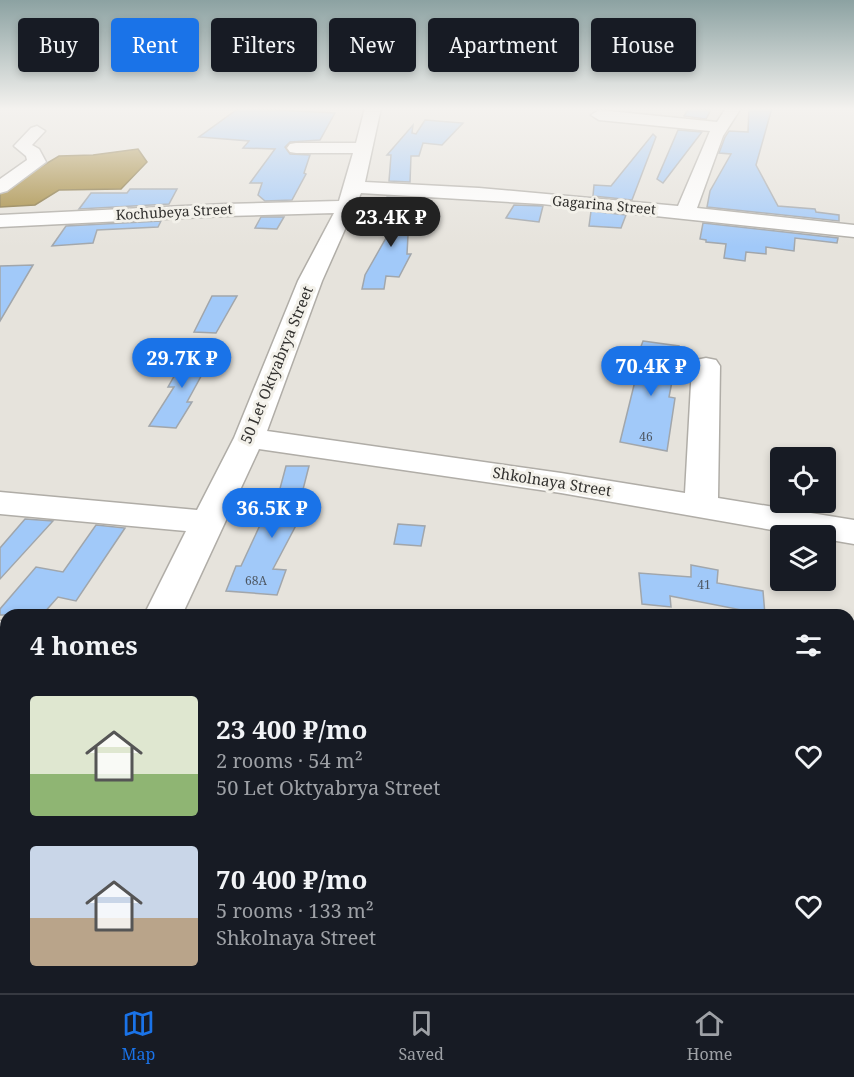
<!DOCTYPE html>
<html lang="en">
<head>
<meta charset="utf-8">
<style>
	:root { --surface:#171b24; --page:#20242c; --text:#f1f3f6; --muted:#9ea1a6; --line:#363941; --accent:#1a73e8 }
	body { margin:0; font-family:"Noto Serif",serif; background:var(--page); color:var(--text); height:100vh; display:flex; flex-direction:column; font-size:22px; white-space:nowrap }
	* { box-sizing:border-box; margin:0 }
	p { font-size:20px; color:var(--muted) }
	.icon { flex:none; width:33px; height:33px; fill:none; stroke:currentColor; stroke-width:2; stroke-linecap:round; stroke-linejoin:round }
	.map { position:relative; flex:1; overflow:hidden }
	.sheet { position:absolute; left:0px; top:609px; width:855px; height:384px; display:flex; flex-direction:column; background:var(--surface); border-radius:18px 18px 0 0; box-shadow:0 3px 9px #0003 }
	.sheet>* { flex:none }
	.top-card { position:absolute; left:18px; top:18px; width:819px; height:54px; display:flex; gap:12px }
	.tools { position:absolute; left:770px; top:447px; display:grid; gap:12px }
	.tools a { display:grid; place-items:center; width:66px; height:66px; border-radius:6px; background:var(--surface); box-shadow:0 3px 9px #0003; font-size:30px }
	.price { position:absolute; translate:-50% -51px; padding:0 14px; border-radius:21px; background:var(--accent); color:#fff; font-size:20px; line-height:39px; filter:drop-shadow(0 2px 3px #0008) }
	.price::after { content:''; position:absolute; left:50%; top:36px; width:18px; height:14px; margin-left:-9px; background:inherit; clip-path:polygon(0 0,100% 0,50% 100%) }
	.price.selected { background:#222; color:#fff }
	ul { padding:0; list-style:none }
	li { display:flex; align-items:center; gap:18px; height:150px; padding:0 30px }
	li span { display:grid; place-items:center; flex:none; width:168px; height:120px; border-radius:6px; color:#555 }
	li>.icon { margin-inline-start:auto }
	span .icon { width:72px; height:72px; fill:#fffc; stroke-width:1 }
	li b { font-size:26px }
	h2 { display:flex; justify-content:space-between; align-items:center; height:72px; padding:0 30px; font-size:26px }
	.chip { padding:0 21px; border-radius:6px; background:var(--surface); box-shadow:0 3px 9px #0003; font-size:21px; line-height:54px }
	.chip.selected { background:var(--accent); color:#fff }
	.dock { display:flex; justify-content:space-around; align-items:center; height:84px; border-top:2px solid var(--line); background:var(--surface); font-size:16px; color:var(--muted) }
	.dock a { display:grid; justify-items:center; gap:3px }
	.dock .selected { color:var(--accent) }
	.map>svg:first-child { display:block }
	.water { fill:#a2873a; stroke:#806d36; stroke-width:1.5 }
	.building { fill:#a1c9f9; stroke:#a1a6ab; stroke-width:1.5 }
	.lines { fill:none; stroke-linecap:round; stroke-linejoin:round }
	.minor-casing { stroke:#b0ada7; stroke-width:3 }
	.minor { fill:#fff; fill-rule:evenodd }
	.labels { text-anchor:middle; stroke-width:6; stroke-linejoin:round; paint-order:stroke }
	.number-label { font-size:12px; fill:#4d5661 }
	.far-street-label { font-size:14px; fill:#31302e; stroke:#f3f1ea }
	.street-label { font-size:15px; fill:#31302e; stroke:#f3f1ea }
</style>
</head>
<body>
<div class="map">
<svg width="854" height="993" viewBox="0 0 854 993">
	<rect width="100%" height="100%" fill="#e6e3dc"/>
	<polygon class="water" points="138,149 147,162 121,189 59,190 35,205 0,207 0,191 59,156 93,155"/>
	<g class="building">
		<polygon points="239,108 335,113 320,140 290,142 285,147 290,154 310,155 304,173 306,174 292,200 265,201 258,195 262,183 250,183 275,149 243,148 249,141 199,137"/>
		<polygon points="689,108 692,108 711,110 706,119 684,116"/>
		<polygon points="749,108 772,108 756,165 778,206 815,209 816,212 839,215 839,221 707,207 710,191 731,154 719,153 725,137 729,131 748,132"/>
		<polygon points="425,120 463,123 442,145 423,143 419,156 411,156 410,182 389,181 391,155 387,155 413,125 412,133 416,134"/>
		<polygon points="678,130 702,132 663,183 657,179"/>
		<polygon points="653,134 656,137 632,200 593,196 594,185 611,186"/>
		<polygon points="130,189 177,189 169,204 79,209 91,193 127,193"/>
		<polygon points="387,197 410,198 407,254 411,254 399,277 386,276 384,289 362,289 365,275 403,208 382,207"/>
		<polygon points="514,205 543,206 539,222 506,218"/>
		<polygon points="591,211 626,215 621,228 589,226"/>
		<polygon points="261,217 284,217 277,229 255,228"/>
		<polygon points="161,221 158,227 97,230 93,243 52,246 66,226"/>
		<polygon points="703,223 838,238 837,243 795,238 794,251 766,247 766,254 746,252 745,261 724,258 726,244 706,242 706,240 700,239"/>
		<polygon points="33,265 0,321 0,266"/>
		<polygon points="212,296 237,296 216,333 194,332"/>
		<polygon points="643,341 679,346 669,397 675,398 667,451 620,442 636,377 630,376"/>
		<polygon points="189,350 212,351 209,357 211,358 187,402 192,402 176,428 149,426 174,387 168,387"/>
		<polygon points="286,466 309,466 297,513 302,514 273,569 286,570 277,595 226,591 236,566 241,566 267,510 274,511"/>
		<polygon points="25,519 53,521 0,579 0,548"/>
		<polygon points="398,524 425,526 421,546 394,544"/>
		<polygon points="96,525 125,528 76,601 58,597 42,615 0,615 0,609 36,567 63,572"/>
		<polygon points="691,565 718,570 717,583 763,591 765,615 742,615 742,610 670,596 671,607 642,604 639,573 691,577"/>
	</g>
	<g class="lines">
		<defs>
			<g id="minor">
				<polygon points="365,108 381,108 365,182 479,188 678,206 710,131 599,120 591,115 599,110 717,122 726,108 741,108 723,136 697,208 854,225 854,237 542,204 361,193 322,281 267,431 561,473 685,493 692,366 696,360 706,358 716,360 720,366 718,498 854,520 854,544 825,539 825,536 807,536 561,493 259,449 182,615 144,615 186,531 0,514 0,492 197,510 234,438 298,281 334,213 225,216 0,227 0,215 225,204 339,201 353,153 296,153 290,152 287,148 290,144 296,143 356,143"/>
				<polygon points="37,126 45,131 32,145 39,149 46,162 7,191 0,193 0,179 27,160 26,156 14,146 31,128"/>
				<polygon points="0,621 6,622 6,652 0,651"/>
				<polygon points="6,921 6,986 0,988 0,924"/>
			</g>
		</defs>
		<use href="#minor" class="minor-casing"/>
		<use href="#minor" class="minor"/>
	</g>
	<linearGradient id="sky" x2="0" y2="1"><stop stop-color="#8ca2a2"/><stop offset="0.44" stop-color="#f4f2ef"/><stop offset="1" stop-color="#f4f2ef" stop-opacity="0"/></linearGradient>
	<rect width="854" height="247" fill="url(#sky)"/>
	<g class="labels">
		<g class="number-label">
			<text x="646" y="441">46</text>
			<text x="256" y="585">68А</text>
			<text x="704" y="589">41</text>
		</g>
		<g class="far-street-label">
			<text transform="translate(604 205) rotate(5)" y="5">Gagarina Street</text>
			<text transform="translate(174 212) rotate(-3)" y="5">Kochubeya Street</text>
		</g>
		<g class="street-label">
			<text transform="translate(277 365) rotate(-68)" y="5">50 Let Oktyabrya Street</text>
			<text transform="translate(552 482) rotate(9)" y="5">Shkolnaya Street</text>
		</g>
	</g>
</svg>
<div class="tools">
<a><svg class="icon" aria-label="locate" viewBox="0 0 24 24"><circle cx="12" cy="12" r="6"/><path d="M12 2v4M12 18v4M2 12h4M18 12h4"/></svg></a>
<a><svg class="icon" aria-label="layers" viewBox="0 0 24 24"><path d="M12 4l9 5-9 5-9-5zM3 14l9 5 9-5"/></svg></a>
</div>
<b class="price selected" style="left:391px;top:248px">23.4K ₽</b>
<b class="price" style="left:182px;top:389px">29.7K ₽</b>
<b class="price" style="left:651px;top:397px">70.4K ₽</b>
<b class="price" style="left:272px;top:539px">36.5K ₽</b>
<div class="top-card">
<a class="chip">Buy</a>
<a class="chip selected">Rent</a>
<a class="chip">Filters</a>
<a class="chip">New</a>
<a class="chip">Apartment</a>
<a class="chip">House</a>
</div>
<section class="sheet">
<h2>4 homes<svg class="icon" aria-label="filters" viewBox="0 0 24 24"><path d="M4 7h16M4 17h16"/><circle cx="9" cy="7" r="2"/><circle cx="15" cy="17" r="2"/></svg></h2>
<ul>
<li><span style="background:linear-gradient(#dfe7d0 65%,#8fb573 0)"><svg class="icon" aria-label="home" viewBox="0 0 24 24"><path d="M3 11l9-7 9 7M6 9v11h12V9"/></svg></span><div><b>23 400 ₽/mo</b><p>2 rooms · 54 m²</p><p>50 Let Oktyabrya Street</p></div><svg class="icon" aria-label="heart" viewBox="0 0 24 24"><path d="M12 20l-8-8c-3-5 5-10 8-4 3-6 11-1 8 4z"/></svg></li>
<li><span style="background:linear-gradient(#c9d6e8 60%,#b9a48a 0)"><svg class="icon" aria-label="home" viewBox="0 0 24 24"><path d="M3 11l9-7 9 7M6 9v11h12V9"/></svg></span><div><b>70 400 ₽/mo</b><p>5 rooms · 133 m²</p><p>Shkolnaya Street</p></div><svg class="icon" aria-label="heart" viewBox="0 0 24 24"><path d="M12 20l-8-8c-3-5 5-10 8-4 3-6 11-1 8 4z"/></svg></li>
</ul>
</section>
</div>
<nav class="dock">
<a class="selected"><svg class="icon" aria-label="map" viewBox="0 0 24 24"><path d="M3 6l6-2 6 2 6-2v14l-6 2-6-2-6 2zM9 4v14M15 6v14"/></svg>Map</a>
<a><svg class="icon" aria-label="saved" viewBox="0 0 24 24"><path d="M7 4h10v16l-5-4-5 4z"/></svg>Saved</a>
<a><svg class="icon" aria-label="home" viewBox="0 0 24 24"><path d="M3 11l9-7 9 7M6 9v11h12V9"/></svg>Home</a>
</nav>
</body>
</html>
